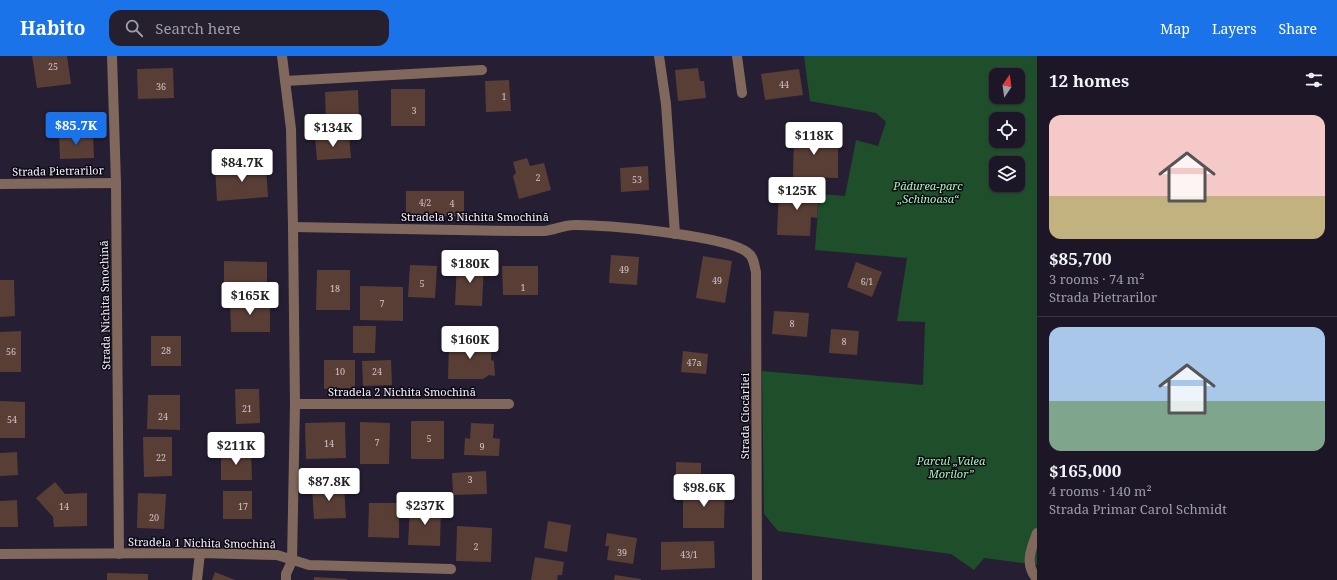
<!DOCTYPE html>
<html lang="en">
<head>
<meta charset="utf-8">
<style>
	:root { --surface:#1c1626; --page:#251f2e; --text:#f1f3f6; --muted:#a09fa7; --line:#3a3543; --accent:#1a73e8 }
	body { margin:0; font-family:"Noto Serif",serif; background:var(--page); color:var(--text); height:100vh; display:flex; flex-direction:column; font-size:15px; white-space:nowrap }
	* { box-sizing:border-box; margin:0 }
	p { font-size:13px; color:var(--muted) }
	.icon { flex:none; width:22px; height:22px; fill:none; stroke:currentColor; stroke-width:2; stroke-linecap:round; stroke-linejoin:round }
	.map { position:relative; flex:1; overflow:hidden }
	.panel { display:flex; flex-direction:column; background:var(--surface); width:300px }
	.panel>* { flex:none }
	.needle { width:26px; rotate:13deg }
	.controls { position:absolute; left:989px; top:12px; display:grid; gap:8px }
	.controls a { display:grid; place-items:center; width:36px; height:36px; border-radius:8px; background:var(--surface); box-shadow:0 1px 3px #0004,0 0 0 1px var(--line); font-size:20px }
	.price { position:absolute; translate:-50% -34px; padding:0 9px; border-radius:4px; background:#fff; color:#222; font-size:13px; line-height:26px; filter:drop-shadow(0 1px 2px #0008) }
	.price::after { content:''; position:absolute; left:50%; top:24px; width:12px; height:9px; margin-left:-6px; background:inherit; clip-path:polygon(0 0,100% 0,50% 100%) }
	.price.current { background:var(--accent); color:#fff }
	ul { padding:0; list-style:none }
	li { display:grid; align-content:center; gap:8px; height:212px; padding:0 12px }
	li+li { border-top:1px solid var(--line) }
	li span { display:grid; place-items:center; height:124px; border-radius:12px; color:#555 }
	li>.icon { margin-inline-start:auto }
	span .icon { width:72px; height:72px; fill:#fffc; stroke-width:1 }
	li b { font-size:17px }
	h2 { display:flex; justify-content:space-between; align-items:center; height:48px; padding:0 12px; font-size:17px }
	header { display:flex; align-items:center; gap:24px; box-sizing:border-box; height:56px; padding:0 20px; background:var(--accent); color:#fff }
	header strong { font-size:19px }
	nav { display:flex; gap:22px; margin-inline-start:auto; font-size:14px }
	.search { width:280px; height:36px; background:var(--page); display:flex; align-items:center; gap:10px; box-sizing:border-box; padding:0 14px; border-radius:12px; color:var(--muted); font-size:15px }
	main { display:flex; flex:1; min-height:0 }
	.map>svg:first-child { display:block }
	.green { fill:#1f4e2b; fill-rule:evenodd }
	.building { fill:#593e36 }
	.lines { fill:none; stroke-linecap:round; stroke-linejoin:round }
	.minor { stroke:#81685d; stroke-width:10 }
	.labels { text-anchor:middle; stroke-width:3; stroke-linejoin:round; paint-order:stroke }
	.number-label { font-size:9px; fill:#cec5cc }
	.street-label { font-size:11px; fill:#f5f2fe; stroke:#0d0a14 }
	.park-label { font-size:11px; font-style:italic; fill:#a9f4b8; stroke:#0d0a14 }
</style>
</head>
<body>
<header>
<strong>Habito</strong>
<div class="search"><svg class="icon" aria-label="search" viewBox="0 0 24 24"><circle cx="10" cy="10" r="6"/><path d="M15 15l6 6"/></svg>Search here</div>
<nav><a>Map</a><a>Layers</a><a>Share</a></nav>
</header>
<main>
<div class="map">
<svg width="1037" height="524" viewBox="0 0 1037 524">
	<rect width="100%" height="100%" fill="#261e33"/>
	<path class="green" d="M804,0H1037V509L984,502L974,514L951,498L778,475L764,458L762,315L923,329L925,266L897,265L907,202L815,194L819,138L845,140L856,84L878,90L886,66L876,57L810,45ZM996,19H1018V41H996ZM996,63H1018V85H996ZM996,107H1018V129H996Z"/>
	<g class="building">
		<polygon points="32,0 67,0 71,28 37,32"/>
		<polygon points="173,12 174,42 138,43 137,13"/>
		<polygon points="698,12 700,25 704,25 706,42 678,45 675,14"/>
		<polygon points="799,13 803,39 765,44 761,18"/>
		<polygon points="509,24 511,55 486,56 485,25"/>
		<rect x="391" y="33" width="34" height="37"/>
		<polygon points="358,34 359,67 326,68 325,36"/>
		<polygon points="794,74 825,75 825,88 838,89 838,122 793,121"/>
		<polygon points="93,77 94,102 60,103 59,78"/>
		<polygon points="349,79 351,102 317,104 315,81"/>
		<polygon points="527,102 530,110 544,107 551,134 519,143 513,120 516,117 513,106"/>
		<polygon points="266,109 268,141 217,145 215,113"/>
		<polygon points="648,110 649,134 621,136 620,112"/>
		<polygon points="779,131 819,133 817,162 811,161 810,180 777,179"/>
		<rect x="406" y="135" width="58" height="25"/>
		<polygon points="611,199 639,201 637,229 609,227"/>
		<polygon points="703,200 732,205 725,247 696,242"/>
		<polygon points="224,205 267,206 267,234 224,233"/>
		<polygon points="457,206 484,207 482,250 455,249"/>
		<polygon points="856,206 882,216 872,241 847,231"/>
		<polygon points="410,209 437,210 435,242 408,241"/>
		<polygon points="502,210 538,210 538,239 503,239"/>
		<polygon points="317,214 350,214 350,254 316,254"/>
		<polygon points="0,224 14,224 15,260 0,261"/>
		<polygon points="360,230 403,231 403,265 360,264"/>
		<polygon points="230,245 270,245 270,276 231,276"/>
		<polygon points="774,255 809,257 807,281 772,278"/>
		<polygon points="353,270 376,270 375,297 353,297"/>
		<polygon points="831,273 859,275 857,299 829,297"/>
		<polygon points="21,275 21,316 0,316 0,276"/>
		<rect x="151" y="280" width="30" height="30"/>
		<polygon points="449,285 492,286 491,304 494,305 495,320 489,319 483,323 448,323"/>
		<polygon points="683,295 708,298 706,318 681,316"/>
		<polygon points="324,304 355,304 355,332 324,333"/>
		<polygon points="391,304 392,329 363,330 362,305"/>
		<polygon points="235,333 259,333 260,367 236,368"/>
		<polygon points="148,339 180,339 180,374 147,373"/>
		<polygon points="0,345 25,346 25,382 0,382"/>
		<rect x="411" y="365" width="33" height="38"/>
		<polygon points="345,366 346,402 306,403 305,367"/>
		<polygon points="360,366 390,367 389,408 360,408"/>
		<polygon points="471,367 494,368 493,382 500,383 499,400 464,399 465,382 470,383"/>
		<polygon points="143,381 172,381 172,420 144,421"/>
		<polygon points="221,395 251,395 252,424 221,424"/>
		<polygon points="17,396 18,419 0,420 0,397"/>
		<polygon points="676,406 701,407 701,419 676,418"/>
		<polygon points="486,415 487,438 453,439 452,417"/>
		<polygon points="55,426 65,438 87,437 87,470 54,471 53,461 36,442"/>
		<polygon points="344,429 346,462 314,463 312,431"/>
		<polygon points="683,433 725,433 724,472 683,472"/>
		<rect x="223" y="435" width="29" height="28"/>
		<polygon points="138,437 166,438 164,473 137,472"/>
		<polygon points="17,444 18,471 0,471 0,445"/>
		<polygon points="369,447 399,447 399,482 368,481"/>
		<polygon points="410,449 441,450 440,490 408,489"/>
		<polygon points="548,465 571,469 567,496 544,492"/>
		<polygon points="457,470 492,472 491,506 456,505"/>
		<polygon points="607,477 637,482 633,508 607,504 609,490 605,490"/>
		<polygon points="714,485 715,512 661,514 661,486"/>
		<polygon points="535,501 564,506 562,519 558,519 557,524 531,524"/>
		<polygon points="215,516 235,524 212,524"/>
		<polygon points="107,517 148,518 148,524 107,524"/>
		<polygon points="615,519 641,523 641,524 614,524"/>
		<polygon points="314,521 347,523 347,524 314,524"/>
	</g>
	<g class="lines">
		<g class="minor">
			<polyline points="112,0 116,127 119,498"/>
			<polyline points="282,0 291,73 293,171 295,348 292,505 286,518 286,524"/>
			<polyline points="659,0 666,48 675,178"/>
			<polyline points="737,0 742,37"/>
			<polyline points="285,25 482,14"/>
			<polyline points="0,128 116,127"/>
			<path d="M293,171L516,175C526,175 535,175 544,175C554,174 564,169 574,169C603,168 730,180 748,197C754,201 754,209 756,216L757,524"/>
			<polyline points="295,348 509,348"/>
			<path d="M1037,477C1031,493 1024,508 1037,523"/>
			<polyline points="0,498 200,497 277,499 309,509 451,513"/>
			<polyline points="197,524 200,497"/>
		</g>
	</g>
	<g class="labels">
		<g class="number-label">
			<text x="53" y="14">25</text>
			<text x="784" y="32">44</text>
			<text x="161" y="34">36</text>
			<text x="504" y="44">1</text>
			<text x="414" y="58">3</text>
			<text x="538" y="125">2</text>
			<text x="637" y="127">53</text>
			<text x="425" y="150">4/2</text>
			<text x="452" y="151">4</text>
			<text x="624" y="217">49</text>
			<text x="717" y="228">49</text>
			<text x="867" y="229">6/1</text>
			<text x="422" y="231">5</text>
			<text x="523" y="235">1</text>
			<text x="335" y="236">18</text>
			<text x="382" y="251">7</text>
			<text x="792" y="271">8</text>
			<text x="844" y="289">8</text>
			<text x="166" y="298">28</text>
			<text x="11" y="299">56</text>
			<text x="694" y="310">47a</text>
			<text x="340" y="319">10</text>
			<text x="377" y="319">24</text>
			<text x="247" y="356">21</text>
			<text x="163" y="364">24</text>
			<text x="12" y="367">54</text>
			<text x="429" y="386">5</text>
			<text x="377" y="390">7</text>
			<text x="329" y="391">14</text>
			<text x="482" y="394">9</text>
			<text x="161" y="405">22</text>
			<text x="470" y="427">3</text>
			<text x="64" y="454">14</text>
			<text x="243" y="454">17</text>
			<text x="154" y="465">20</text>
			<text x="476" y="494">2</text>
			<text x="622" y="500">39</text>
			<text x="689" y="502">43/1</text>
		</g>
		<g class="street-label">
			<text transform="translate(58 115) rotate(-1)" y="4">Strada Pietrarilor</text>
			<text x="475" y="165">Stradela 3 Nichita Smochină</text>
			<text transform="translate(105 249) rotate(-91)" y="4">Strada Nichita Smochină</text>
			<text x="402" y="340">Stradela 2 Nichita Smochină</text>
			<text transform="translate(745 360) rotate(-90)" y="4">Strada Ciocârliei</text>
			<text transform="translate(202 487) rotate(1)" y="4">Stradela 1 Nichita Smochină</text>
		</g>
		<g class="park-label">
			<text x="928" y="134">Pădurea-parc<tspan x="928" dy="13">„Schinoasa“</tspan></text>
			<text x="951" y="409">Parcul „Valea<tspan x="951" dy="13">Morilor”</tspan></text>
		</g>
	</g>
</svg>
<div class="controls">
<a><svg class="needle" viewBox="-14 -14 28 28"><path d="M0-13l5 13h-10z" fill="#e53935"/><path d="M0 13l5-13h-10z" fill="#a09fa7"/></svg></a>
<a><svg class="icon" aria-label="locate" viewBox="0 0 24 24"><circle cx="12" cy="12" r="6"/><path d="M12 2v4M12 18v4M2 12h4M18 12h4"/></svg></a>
<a><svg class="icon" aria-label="layers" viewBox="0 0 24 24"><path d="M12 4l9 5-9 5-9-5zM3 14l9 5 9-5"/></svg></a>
</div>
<b class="price current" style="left:76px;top:90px">$85.7K</b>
<b class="price" style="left:333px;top:92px">$134K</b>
<b class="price" style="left:814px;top:100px">$118K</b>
<b class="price" style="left:242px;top:127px">$84.7K</b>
<b class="price" style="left:797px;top:155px">$125K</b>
<b class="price" style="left:470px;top:228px">$180K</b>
<b class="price" style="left:250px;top:260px">$165K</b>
<b class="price" style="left:470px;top:304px">$160K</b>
<b class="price" style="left:236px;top:410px">$211K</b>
<b class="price" style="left:329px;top:446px">$87.8K</b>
<b class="price" style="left:704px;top:452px">$98.6K</b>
<b class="price" style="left:425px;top:470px">$237K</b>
</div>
<section class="panel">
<h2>12 homes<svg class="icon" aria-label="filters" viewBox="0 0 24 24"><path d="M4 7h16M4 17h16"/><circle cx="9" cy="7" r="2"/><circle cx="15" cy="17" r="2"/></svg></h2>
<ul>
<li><span style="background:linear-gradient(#f6c9c9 65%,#c2b280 0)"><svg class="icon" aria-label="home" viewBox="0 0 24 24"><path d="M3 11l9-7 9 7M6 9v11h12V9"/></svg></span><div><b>$85,700</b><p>3 rooms · 74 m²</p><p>Strada Pietrarilor</p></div></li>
<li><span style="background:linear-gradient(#a9c7e8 60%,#7fa58c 0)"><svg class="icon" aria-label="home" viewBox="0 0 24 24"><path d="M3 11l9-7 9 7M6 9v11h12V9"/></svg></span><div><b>$165,000</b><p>4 rooms · 140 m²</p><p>Strada Primar Carol Schmidt</p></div></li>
</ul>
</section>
</main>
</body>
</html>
